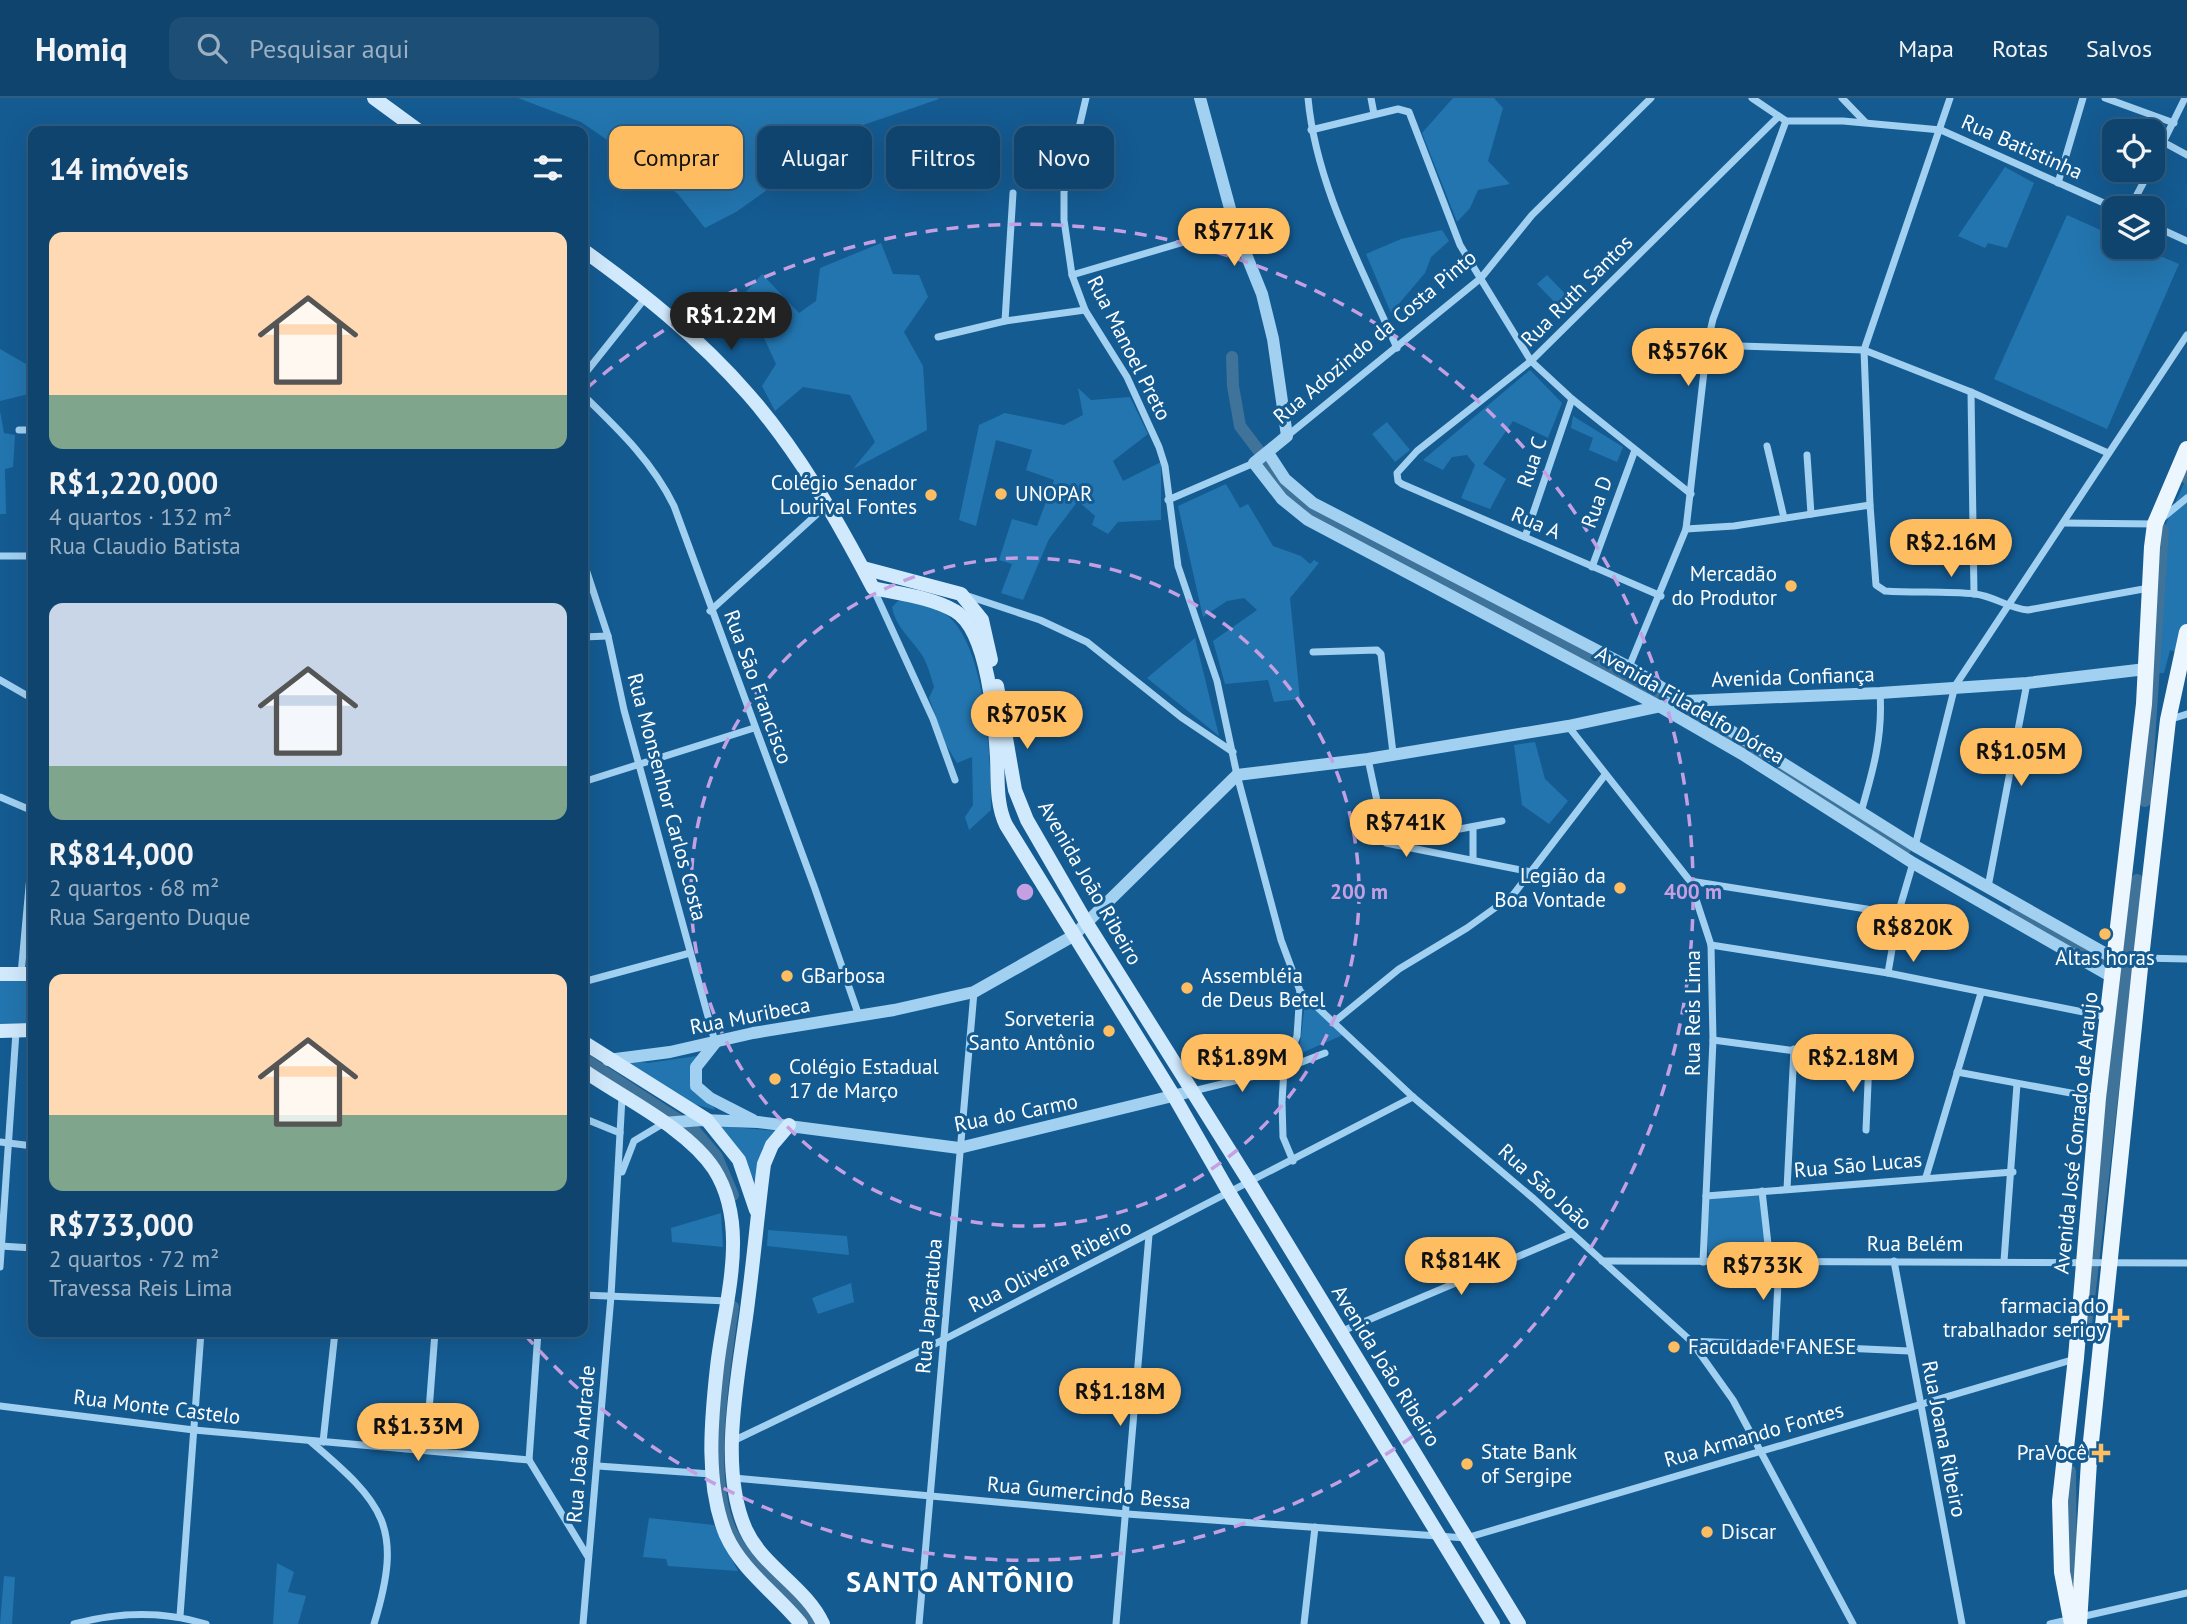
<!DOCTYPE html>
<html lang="pt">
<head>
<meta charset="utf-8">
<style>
	:root { --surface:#0f446e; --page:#1d4e76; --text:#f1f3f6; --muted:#9bb0c2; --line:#2f5c81; --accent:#ffbd62 }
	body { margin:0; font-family:"PT Sans",sans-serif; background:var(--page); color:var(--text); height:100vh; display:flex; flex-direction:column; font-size:26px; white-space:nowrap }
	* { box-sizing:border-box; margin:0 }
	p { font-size:23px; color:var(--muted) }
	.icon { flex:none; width:38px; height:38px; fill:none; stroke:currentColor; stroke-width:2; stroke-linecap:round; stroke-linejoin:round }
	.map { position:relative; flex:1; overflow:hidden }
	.drawer { position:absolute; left:28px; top:28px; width:560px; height:1211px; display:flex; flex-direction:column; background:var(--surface); border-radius:14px; box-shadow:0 7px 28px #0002,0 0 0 2px var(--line) }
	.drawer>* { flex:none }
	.banner { position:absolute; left:609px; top:28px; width:665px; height:63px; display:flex; gap:14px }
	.controls { position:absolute; left:2102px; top:21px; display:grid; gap:14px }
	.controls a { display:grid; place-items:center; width:63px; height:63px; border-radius:14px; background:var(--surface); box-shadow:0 7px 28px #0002,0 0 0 2px var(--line); font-size:35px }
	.price { position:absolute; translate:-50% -60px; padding:0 16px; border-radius:24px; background:var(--accent); color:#111; font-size:23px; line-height:46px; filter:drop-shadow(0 2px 4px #0008) }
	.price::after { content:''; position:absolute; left:50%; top:42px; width:21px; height:16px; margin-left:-10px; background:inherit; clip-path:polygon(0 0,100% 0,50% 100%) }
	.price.current { background:#222; color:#fff }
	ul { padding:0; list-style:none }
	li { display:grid; align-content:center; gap:14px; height:371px; padding:0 21px }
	li span { display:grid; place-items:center; height:217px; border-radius:14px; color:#555 }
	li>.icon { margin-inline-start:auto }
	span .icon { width:126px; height:126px; fill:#fffc; stroke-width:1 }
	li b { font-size:30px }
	h2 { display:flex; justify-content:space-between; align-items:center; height:84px; padding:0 21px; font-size:30px }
	.chip { padding:0 24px; border-radius:14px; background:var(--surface); box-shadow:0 7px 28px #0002,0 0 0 2px var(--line); font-size:24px; line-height:63px }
	.chip.current { background:var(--accent); color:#111 }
	header { display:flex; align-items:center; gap:42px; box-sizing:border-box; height:98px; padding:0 35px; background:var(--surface); border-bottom:2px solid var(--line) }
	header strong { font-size:33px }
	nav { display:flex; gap:38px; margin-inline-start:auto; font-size:24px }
	.search { width:490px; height:63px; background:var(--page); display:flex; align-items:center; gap:18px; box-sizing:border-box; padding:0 24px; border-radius:14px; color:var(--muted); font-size:26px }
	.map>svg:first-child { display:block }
	.green { fill:#2375af }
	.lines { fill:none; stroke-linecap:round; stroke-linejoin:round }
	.canal { stroke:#40739a; stroke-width:12 }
	.minor { stroke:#a1d0f1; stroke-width:7 }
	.tertiary { stroke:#a1d0f1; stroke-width:12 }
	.secondary { stroke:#d0e9fc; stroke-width:14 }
	.primary { stroke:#ecf6ff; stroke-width:16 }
	.ring { fill:none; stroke:#c4a0e2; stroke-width:3.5; stroke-dasharray:12 9 }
	.poi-dot { fill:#ffbd62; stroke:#145b92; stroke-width:2.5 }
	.labels { text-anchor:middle; stroke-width:6; stroke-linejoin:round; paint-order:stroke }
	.street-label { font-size:21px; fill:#fff; stroke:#145b92 }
	.poi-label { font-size:21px; fill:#fff; stroke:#145b92; text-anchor:start }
	.district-label { font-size:28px; font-weight:bold; letter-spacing:2px; fill:#fff; stroke:#145b92 }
	.centre { fill:#c4a0e2; stroke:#145b92; stroke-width:3.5 }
	.ring-label { font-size:21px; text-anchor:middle; font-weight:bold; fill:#c4a0e2; stroke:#145b92; stroke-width:6; stroke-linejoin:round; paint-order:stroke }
</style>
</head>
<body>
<header>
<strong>Homiq</strong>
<div class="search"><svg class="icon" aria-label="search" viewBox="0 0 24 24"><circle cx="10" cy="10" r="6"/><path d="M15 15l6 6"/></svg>Pesquisar aqui</div>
<nav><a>Mapa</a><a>Rotas</a><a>Salvos</a></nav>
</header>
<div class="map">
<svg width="2187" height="1526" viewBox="0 0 2187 1526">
	<rect width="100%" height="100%" fill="#145b92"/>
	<g class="green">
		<polygon points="518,0 938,0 939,1 761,62 767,92 736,114 705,130 678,96 622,52 581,24"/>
		<polygon points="1453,0 1494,0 1503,10 1488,63 1510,86 1478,92 1470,110 1457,124 1422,35"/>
		<polygon points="2005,69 2034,85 2007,150 1988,145 1985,150 1958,138"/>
		<polygon points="2067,117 2114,138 2114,149 2139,149 2179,166 2107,331 1994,281"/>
		<polygon points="1442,132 1449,143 1431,159 1425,175 1391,215 1366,156 1401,141"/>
		<polygon points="881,145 893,176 919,177 928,199 904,234 923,268 927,332 853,371 875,344 850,297 803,289 775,313 762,288 776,266 744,196 762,176 799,215 816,203 820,170"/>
		<polygon points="1547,177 1572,203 1562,212 1537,186"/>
		<polygon points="0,251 33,270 33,295 0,303"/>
		<polygon points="1530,272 1562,305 1548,340 1513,323 1483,366 1506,381 1490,411 1461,400 1475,367 1467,357 1452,359 1443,372 1423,362"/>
		<polygon points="1078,290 1091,302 1130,299 1148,336 1113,363 1123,383 1161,364 1161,422 1118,424 1108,436 1092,427 1095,418 1078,403 1049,441 1023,502 1001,495 1012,466 999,462 1012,421 1037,428 1054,382 1026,372 1032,352 996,342 976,428 959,422 979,327 1005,315 1064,327 1083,317"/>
		<polygon points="0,313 4,335 15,337 13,369 5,371 6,416 0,416"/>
		<polygon points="1573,318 1623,349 1617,364 1589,352 1593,340 1571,330"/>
		<polygon points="1387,324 1410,352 1395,364 1372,336"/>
		<polygon points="2187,379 2187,557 2170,552 2164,575 2158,575 2163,432"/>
		<polygon points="1226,386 1240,410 1248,406 1273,448 1301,458 1310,466 1314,462 1319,465 1290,500 1300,601 1274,604 1268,582 1225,586 1213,543 1257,512 1244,500 1227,503 1203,519 1178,408"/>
		<path d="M908,501C922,506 938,509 948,518C987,551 991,663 991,712L969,732L965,719L973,707L972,659L957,665L946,647L929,600L934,589C931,579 928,567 922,557C911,540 896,530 892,509L898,503Z"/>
		<polygon points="1195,540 1219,638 1147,580"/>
		<polygon points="1535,644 1545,681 1568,703 1549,726 1522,707 1514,647"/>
		<polygon points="33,879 33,927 0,928 0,880"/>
		<polygon points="1305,904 1336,927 1343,937 1299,956"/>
		<polygon points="697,958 692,968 715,1012 694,1006 622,961 648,965"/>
		<polygon points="718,1028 778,1033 762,1051 756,1084"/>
		<polygon points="1765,1096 1767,1153 1708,1155 1707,1098"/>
		<polygon points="721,1115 723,1149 672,1144 671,1130"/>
		<polygon points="768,1132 847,1138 849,1157 767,1148"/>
		<polygon points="851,1185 854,1204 818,1216 812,1200"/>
		<polygon points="649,1420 714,1427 738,1473 668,1468 666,1461 643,1459"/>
		<polygon points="277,1465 294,1474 288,1494 306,1498 298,1526 273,1526"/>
		<polygon points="4,1478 15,1479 12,1526 0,1526"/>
	</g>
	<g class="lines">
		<g class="canal">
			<polyline points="1232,259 1233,288 1240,328 1303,411 1660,595"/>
			<polyline points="2187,380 2187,379"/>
			<polyline points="1693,616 1757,659"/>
			<polyline points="1781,674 1906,750"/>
			<polyline points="2145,703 2163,432"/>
			<polyline points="2016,812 2119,871"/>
			<polyline points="583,960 694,1032 717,1059 733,1097"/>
			<path d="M733,1209C725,1268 704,1384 733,1437C751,1473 789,1493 810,1526"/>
			<polyline points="2086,1226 2137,782"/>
			<polyline points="2070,1373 2071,1481"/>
		</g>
		<g class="minor">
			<polyline points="1086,0 1064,94 1064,122 1072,177 1085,212 1127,279 1159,349 1165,368 1178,468 1217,583 1237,677 1281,842 1300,893 1413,999 1534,1101 1691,1243 1733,1302 1853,1526"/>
			<path d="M1308,0C1316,88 1362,170 1397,250"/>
			<polyline points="1371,0 1374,16"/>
			<polyline points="1752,0 1786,23 1843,23 1941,32 2115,110"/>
			<polyline points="1842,0 1865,24"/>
			<path d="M1950,0L1864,252L1870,407L1876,487L1885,493C1915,495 1945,493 1975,496C1994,498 2010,511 2028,512L2149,490"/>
			<polyline points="2105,0 2174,25"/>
			<polyline points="1311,32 1398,11 1409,14 1460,147 1531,263 1572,301 1691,396"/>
			<polyline points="2165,45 2187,57"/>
			<polyline points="2152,67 2185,0"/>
			<polyline points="2058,85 2083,0"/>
			<polyline points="2130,110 2150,72"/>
			<polyline points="2152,127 2187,143"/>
			<polyline points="1072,177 1235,129"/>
			<polyline points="1005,223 1013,95"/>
			<polyline points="938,239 1005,223 1085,212"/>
			<polyline points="1707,247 1864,252 1971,294 2108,355"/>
			<polyline points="583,278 646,199"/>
			<polyline points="1971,294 1974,496"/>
			<path d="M583,297C618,331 652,363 674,408L814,788L859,918"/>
			<polyline points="19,332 33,332"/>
			<polyline points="1287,338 1481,180 1532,117 1651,0"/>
			<polyline points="1767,348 1784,420"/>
			<polyline points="1807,357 1811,416"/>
			<polyline points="1168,402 1254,365"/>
			<polyline points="2064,425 2155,426 2187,400"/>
			<polyline points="1686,431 1734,428 1870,407"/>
			<polyline points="1525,439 1572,301"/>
			<polyline points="0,458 33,458"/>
			<polyline points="583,462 608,538 624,612 715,944"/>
			<polyline points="1592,469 1635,352"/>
			<polyline points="873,490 933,621 955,682"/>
			<polyline points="965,497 1040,522 1087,544 1181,619 1233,654"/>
			<polyline points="1661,498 1402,386 1398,383 1397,375 1417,353 1531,263 1777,20"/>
			<polyline points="710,513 826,408"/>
			<polyline points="583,539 608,538"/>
			<polyline points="1313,554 1377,552 1381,556 1393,655"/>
			<polyline points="1629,569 1686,431 1707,247 1713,221 1786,23"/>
			<polyline points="0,582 33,601"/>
			<polyline points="2168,622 2187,616"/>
			<polyline points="1568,628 1690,783 1711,847 1713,942 1703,1164"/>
			<polyline points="1368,661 1386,745 1531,774"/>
			<polyline points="583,684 754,630"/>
			<polyline points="0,699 33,713"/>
			<path d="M1861,714C1873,673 1883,638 1880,595"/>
			<polyline points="1473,729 1473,761"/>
			<polyline points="1396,743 1502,723"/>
			<polyline points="1915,748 1955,588 2187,237"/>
			<polyline points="1690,783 1898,816"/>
			<polyline points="1988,789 2027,585"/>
			<polyline points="1711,847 1888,875 2108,919"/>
			<polyline points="2141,860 2187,861"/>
			<polyline points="1888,875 1898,816 1913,765"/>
			<polyline points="21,876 33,745"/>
			<polyline points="583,884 690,855"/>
			<polyline points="1334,924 1399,871 1467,830 1513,797 1605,677"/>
			<polyline points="1713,942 1894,966"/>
			<polyline points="1957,974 2098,1000"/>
			<polyline points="1193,993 1284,971 1325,955"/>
			<polyline points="583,1020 620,1035"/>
			<polyline points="1866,1032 1869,962"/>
			<polyline points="0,1044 33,1048"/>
			<polyline points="1293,1063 1283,1039 1282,1004 1284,971 1297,938 1300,893"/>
			<polyline points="622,1074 634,1043 664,1025"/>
			<polyline points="1926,1079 1981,895"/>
			<polyline points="1787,1091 1794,951"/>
			<polyline points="1762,1093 1770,1164"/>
			<polyline points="1706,1098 2013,1074"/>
			<polyline points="0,1148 33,1150"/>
			<polyline points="1602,1163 2187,1165"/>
			<polyline points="1894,1163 1962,1526"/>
			<polyline points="2004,1163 2017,986"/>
			<polyline points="0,1169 16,934"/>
			<polyline points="583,1197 728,1203"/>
			<polyline points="1340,1234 1571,1136"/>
			<polyline points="1691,1243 1909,1253"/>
			<polyline points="1775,1245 1779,1164"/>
			<polyline points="0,1308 194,1332 529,1362"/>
			<path d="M310,1343C384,1406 404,1428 374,1526"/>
			<polyline points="733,1343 945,1241 1413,999"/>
			<polyline points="323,1344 335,1234"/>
			<polyline points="426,1352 435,1234"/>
			<polyline points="529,1362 538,1234"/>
			<polyline points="529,1362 588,1459"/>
			<polyline points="598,1368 711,1376"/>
			<polyline points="734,1380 1127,1416 1466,1440 2075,1261"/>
			<polyline points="180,1518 201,1234"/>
			<path d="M74,1526C118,1514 163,1513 206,1526"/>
			<polyline points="583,1526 611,1198 622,999"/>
			<polyline points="919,1526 974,894"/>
			<polyline points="1116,1526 1149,1137"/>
			<polyline points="1304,1526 1315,1429"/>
			<polyline points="2050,1526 2187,1495"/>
		</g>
		<g class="tertiary">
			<polyline points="1200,0 1235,129 1262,196 1273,241 1287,338 1254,365 1282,401 1308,422 1659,608 1742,656 1913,765 2114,880"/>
			<polyline points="1268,355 1285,381 1313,405 1629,569 1915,748 2115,861"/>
			<polyline points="715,945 696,969 696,988 710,1000 753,1022"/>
			<polyline points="608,962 670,954 753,935 894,912 974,894 1073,838 1237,677 1368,661 1568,628 1685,603 1880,595 2027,585 2146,571"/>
			<polyline points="664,1025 701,1022 758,1024 959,1050 1193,993"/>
		</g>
		<g class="secondary">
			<polyline points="374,0 419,33"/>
			<path d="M583,152C643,195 699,240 748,296C798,353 838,423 873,490C900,496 931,499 955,513C988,532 995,624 997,659C998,682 996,706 1006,727L1175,1000L1230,1096L1493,1526"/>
			<polyline points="863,470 961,496 982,522 991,562"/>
			<polyline points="997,588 1015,692 1027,722 1086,824 1250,1085 1519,1526"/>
			<polyline points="0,876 33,876"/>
			<polyline points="0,933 33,932"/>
			<polyline points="583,944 707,1022 739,1062 756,1112"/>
			<path d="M583,972C623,1000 687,1030 714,1071C751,1129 724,1205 717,1269C711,1323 705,1386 726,1437C742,1473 777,1496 801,1526"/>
			<path d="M789,1027L772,1047L764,1066C758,1112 754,1158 748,1204C740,1271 717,1368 746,1432C763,1469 806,1489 823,1526"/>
		</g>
		<g class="primary">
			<polyline points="2072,1526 2062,1474 2060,1403 2076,1260 2098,1000 2144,606 2152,449 2155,426 2187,351"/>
			<polyline points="2079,1526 2089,1363 2141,860 2168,622 2187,534"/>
		</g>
	</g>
	<g class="ring">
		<circle cx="1025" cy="794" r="334"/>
		<path d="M587 290A668 668 0 1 1 525 1237"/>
	</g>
	<g class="poi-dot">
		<circle cx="1001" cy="396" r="7"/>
		<circle cx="931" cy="397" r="7"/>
		<circle cx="1791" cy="488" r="7"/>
		<circle cx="1620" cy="790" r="7"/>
		<circle cx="2105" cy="836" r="7"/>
		<circle cx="787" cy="878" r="7"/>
		<circle cx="1187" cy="890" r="7"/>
		<circle cx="1109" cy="933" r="7"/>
		<circle cx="775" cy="981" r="7"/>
		<path d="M2116.5 1209.5h7v7h7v7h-7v7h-7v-7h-7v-7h7z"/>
		<circle cx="1674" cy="1249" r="7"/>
		<path d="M2097.5 1344.5h7v7h7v7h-7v7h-7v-7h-7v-7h7z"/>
		<circle cx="1467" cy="1366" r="7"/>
		<circle cx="1707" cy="1434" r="7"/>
	</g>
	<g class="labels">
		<g class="street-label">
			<text transform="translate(2022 49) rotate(24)" y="7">Rua Batistinha</text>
			<text transform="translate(1577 193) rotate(-45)" y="7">Rua Ruth Santos</text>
			<text transform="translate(1375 239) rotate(-40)" y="7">Rua Adozindo da Costa Pinto</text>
			<text transform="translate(1129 250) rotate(63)" y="7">Rua Manoel Preto</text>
			<text transform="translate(1532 364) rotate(-71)" y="7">Rua C</text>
			<text transform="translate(1597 404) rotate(-70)" y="7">Rua D</text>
			<text transform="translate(1536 425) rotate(23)" y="7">Rua A</text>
			<text transform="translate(1793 579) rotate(-2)" y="7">Avenida Confiança</text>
			<text transform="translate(758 589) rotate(70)" y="7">Rua São Francisco</text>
			<text transform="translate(1690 607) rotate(30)" y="7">Avenida Filadelfo Dórea</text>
			<text transform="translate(667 699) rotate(75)" y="7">Rua Monsenhor Carlos Costa</text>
			<text transform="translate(1090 785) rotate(60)" y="7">Avenida João Ribeiro</text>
			<text transform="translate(1693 915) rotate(-90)" y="7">Rua Reis Lima</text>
			<text transform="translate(750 918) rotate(-11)" y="7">Rua Muribeca</text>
			<text transform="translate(1016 1015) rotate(-11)" y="7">Rua do Carmo</text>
			<text transform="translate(2076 1035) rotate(-84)" y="7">Avenida José Conrado de Araujo</text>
			<text transform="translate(1858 1067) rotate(-5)" y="7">Rua São Lucas</text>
			<text transform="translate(1545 1089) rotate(42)" y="7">Rua São João</text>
			<text x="1915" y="1153">Rua Belém</text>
			<text transform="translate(1050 1168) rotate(-27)" y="7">Rua Oliveira Ribeiro</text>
			<text transform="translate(929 1208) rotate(-85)" y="7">Rua Japaratuba</text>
			<text transform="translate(1386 1268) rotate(58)" y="7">Avenida João Ribeiro</text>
			<text transform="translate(157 1309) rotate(7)" y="7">Rua Monte Castelo</text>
			<text transform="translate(1754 1337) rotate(-16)" y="7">Rua Armando Fontes</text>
			<text transform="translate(1944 1341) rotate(79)" y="7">Rua Joana Ribeiro</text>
			<text transform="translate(581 1346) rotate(-85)" y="7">Rua João Andrade</text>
			<text transform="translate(1089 1395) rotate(5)" y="7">Rua Gumercindo Bessa</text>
		</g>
		<g class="poi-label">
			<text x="917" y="392" text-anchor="end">Colégio Senador<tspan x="917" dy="24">Lourival Fontes</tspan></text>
			<text x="1015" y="403">UNOPAR</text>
			<text x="1777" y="483" text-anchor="end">Mercadão<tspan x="1777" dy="24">do Produtor</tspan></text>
			<text x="1606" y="785" text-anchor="end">Legião da<tspan x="1606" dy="24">Boa Vontade</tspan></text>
			<text x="2105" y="867" text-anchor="middle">Altas horas</text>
			<text x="801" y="885">GBarbosa</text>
			<text x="1201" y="885">Assembléia<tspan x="1201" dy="24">de Deus Betel</tspan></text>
			<text x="1095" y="928" text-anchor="end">Sorveteria<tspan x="1095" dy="24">Santo Antônio</tspan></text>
			<text x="789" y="976">Colégio Estadual<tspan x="789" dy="24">17 de Março</tspan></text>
			<text x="2106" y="1215" text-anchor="end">farmacia do<tspan x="2106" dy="24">trabalhador serigy</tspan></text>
			<text x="1688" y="1256">Faculdade FANESE</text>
			<text x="1481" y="1361">State Bank<tspan x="1481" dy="24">of Sergipe</tspan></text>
			<text x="2087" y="1362" text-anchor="end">PraVocê</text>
			<text x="1721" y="1441">Discar</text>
		</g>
		<g class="district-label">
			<text x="961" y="1494">SANTO ANTÔNIO</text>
		</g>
	</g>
	<circle cx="1025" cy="794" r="10" class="centre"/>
	<g class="ring-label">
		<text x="1359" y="801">200 m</text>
		<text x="1693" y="801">400 m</text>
	</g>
</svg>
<div class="controls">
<a><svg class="icon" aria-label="locate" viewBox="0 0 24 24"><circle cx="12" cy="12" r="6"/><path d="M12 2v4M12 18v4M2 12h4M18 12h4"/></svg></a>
<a><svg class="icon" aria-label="layers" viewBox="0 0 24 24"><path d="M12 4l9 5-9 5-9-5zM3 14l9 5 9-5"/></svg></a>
</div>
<b class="price" style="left:1234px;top:170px">R$771K</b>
<b class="price current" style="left:731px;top:254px">R$1.22M</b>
<b class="price" style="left:1688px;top:290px">R$576K</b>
<b class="price" style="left:1951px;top:481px">R$2.16M</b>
<b class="price" style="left:1027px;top:653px">R$705K</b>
<b class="price" style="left:2021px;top:690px">R$1.05M</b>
<b class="price" style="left:1406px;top:761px">R$741K</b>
<b class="price" style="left:1913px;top:866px">R$820K</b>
<b class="price" style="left:1242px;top:996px">R$1.89M</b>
<b class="price" style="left:1853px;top:996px">R$2.18M</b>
<b class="price" style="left:1461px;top:1199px">R$814K</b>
<b class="price" style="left:1763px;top:1204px">R$733K</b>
<b class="price" style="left:1120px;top:1330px">R$1.18M</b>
<b class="price" style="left:418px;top:1365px">R$1.33M</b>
<div class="banner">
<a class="chip current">Comprar</a>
<a class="chip">Alugar</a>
<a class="chip">Filtros</a>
<a class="chip">Novo</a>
</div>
<section class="drawer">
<h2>14 imóveis<svg class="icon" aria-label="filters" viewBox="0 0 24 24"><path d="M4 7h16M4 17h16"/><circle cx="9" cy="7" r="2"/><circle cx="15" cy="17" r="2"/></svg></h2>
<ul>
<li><span style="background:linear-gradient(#ffd9b3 75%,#7fa58c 0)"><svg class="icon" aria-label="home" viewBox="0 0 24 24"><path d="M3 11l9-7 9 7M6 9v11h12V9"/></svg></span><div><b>R$1,220,000</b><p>4 quartos · 132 m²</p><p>Rua Claudio Batista</p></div></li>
<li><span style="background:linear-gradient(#c9d6e8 75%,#7fa58c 0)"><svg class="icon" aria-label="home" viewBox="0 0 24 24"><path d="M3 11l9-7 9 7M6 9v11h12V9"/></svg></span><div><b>R$814,000</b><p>2 quartos · 68 m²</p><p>Rua Sargento Duque</p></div></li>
<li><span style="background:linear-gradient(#ffd9b3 65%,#7fa58c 0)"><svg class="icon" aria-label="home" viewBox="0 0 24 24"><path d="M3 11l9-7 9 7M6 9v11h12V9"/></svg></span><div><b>R$733,000</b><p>2 quartos · 72 m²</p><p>Travessa Reis Lima</p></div></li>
</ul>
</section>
</div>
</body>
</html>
